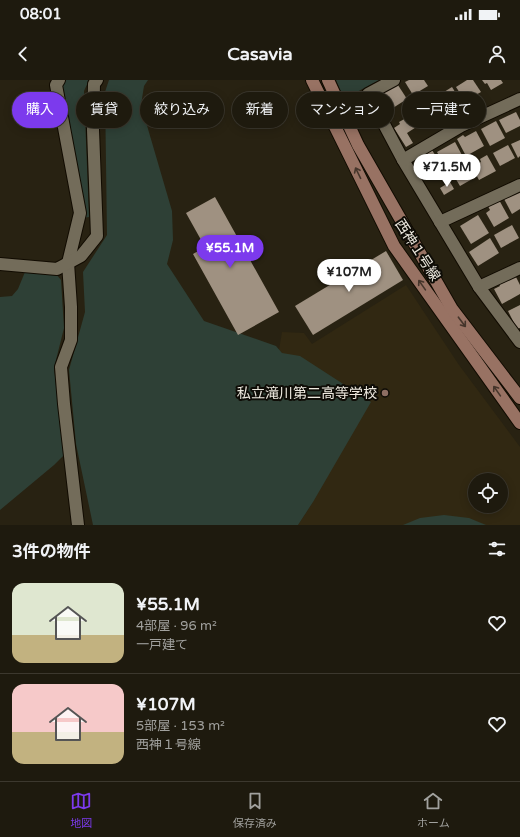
<!DOCTYPE html>
<html lang="ja">
<head>
<meta charset="utf-8">
<style>
	:root { --surface:#1e1a0e; --page:#2b271c; --text:#f1f3f6; --muted:#a1a19e; --line:#3c382e; --accent:#7c3aed }
	body { margin:0; font-family:"Varela Round","Noto Sans JP",sans-serif; background:var(--page); color:var(--text); height:100vh; display:flex; flex-direction:column; font-size:15px; white-space:nowrap }
	* { box-sizing:border-box; margin:0 }
	p { font-size:13px; color:var(--muted) }
	.icon { flex:none; width:22px; height:22px; fill:none; stroke:currentColor; stroke-width:2; stroke-linecap:round; stroke-linejoin:round }
	.map { position:relative; height:445px; overflow:hidden }
	.details { display:flex; flex-direction:column; background:var(--surface); flex:1 }
	.details>* { flex:none }
	.hud { position:absolute; left:12px; top:12px; width:496px; height:36px; display:flex; gap:8px }
	.buttons { position:absolute; left:468px; top:393px; display:grid; gap:8px }
	.buttons a { display:grid; place-items:center; width:40px; height:40px; border-radius:50%; background:var(--surface); box-shadow:0 2px 10px #0003,0 0 0 1px var(--line); font-size:20px }
	.price { position:absolute; translate:-50% -34px; padding:0 9px; border-radius:14px; background:#fff; color:#222; font-size:13px; line-height:26px; filter:drop-shadow(0 1px 2px #0008) }
	.price::after { content:''; position:absolute; left:50%; top:24px; width:12px; height:9px; margin-left:-6px; background:inherit; clip-path:polygon(0 0,100% 0,50% 100%) }
	.price.current { background:var(--accent); color:#fff }
	ul { padding:0; list-style:none }
	li { display:flex; align-items:center; gap:12px; height:100px; padding:0 12px }
	li+li { border-top:1px solid var(--line) }
	li span { display:grid; place-items:center; flex:none; width:112px; height:80px; border-radius:12px; color:#555 }
	li>.icon { margin-inline-start:auto }
	span .icon { width:48px; height:48px; fill:#fffc; stroke-width:1 }
	li b { font-size:17px }
	h2 { display:flex; justify-content:space-between; align-items:center; height:48px; padding:0 12px; font-size:17px }
	.chip { padding:0 14px; border-radius:18px; background:var(--surface); box-shadow:0 2px 10px #0003,0 0 0 1px var(--line); font-size:14px; line-height:36px }
	.chip.current { background:var(--accent); color:#fff }
	.status { display:flex; justify-content:space-between; align-items:center; height:28px; padding:0 20px; background:var(--surface); direction:ltr }
	.status svg { height:11px; fill:currentColor }
	header { display:flex; justify-content:space-between; align-items:center; height:52px; padding:0 12px; background:var(--surface); font-size:18px; font-weight:800 }
	.tabs { display:flex; justify-content:space-around; align-items:center; height:56px; border-top:1px solid var(--line); background:var(--surface); font-size:11px; color:var(--muted) }
	.tabs a { display:grid; justify-items:center; gap:2px }
	.tabs .current { color:var(--accent) }
	.map>svg:first-child { display:block }
	.built { fill:#312812; fill-rule:evenodd }
	.green { fill:#2e4036 }
	.building { fill:#9f9181 }
	.lines { fill:none; stroke-linecap:round; stroke-linejoin:round }
	.street-casing { stroke:#110b01; stroke-width:14 }
	.secondary-casing { stroke:#110b01; stroke-width:14 }
	.street { stroke:#736c5a; stroke-width:12 }
	.secondary { stroke:#987263; stroke-width:12 }
	.oneway { stroke:#45352b }
	.education-dot { fill:#8d6e63; stroke:#0e0c06; stroke-width:1.5 }
	.labels { text-anchor:middle; stroke-width:4; stroke-linejoin:round; paint-order:stroke }
	.street-label { font-size:14px; fill:#eeeae0; stroke:#0e0c06 }
	.poi-label { font-size:14px; fill:#eeeae0; stroke:#0e0c06; text-anchor:end }
</style>
</head>
<body>
<div class="status"><b>08:01</b><svg viewBox="0 0 49 12"><path d="M0 12V9h3v3zM5 12V6h3v6zM10 12V3h3v9zM15 12V0h3v12zM26 1h20v11H26zM47 4h2v5h-2z"/></svg></div>
<header><svg class="icon" aria-label="back" viewBox="0 0 24 24"><path d="M15 5l-7 7 7 7"/></svg>Casavia<svg class="icon" aria-label="person" viewBox="0 0 24 24"><circle cx="12" cy="8" r="4"/><path d="M4 21q1-7 8-7t8 7"/></svg></header>
<div class="map">
<svg width="520" height="445" viewBox="0 0 520 445">
	<rect width="100%" height="100%" fill="#282212"/>
	<path class="built" d="M406,205L459,285L520,367V445H298L313,422L282,273L279,270L282,252L304,253L312,264ZM475,400H501V426H475Z"/>
	<g class="green">
		<polygon points="64,0 89,0 84,11 89,137 83,138 62,10"/>
		<polygon points="109,0 148,0 144,6 141,25 172,131 173,160 167,184 204,241 276,266 282,273 300,276 371,322 313,422 298,445 93,445 76,364 69,290 85,232 83,192 107,155 105,12"/>
		<polygon points="336,0 379,0 344,19"/>
		<polygon points="25,192 56,194 61,200 64,248 54,288 64,375 54,385 0,430 0,217 12,216 18,209"/>
		<polygon points="444,435 469,438 486,445 403,445 420,438"/>
	</g>
	<g class="building">
		<polygon points="409,0 424,0 428,6 413,15 405,2"/>
		<polygon points="467,0 473,0 481,12 465,21 456,7"/>
		<polygon points="482,0 501,0 503,3 491,10 487,3 485,4"/>
		<polygon points="396,2 407,19 385,33 374,15"/>
		<polygon points="452,7 460,20 444,30 436,17"/>
		<polygon points="435,19 443,32 428,40 426,37 424,39 418,30"/>
		<polygon points="516,32 520,40 520,46 506,53 499,40"/>
		<polygon points="415,33 421,44 407,53 413,63 406,67 394,48 400,44 399,42"/>
		<polygon points="496,41 505,58 490,66 481,49"/>
		<polygon points="476,51 484,66 466,76 457,59 463,55 465,57"/>
		<polygon points="520,60 520,76 518,78 511,64"/>
		<polygon points="455,62 463,77 445,87 437,72"/>
		<polygon points="508,65 515,78 500,86 493,73"/>
		<polygon points="432,70 442,86 426,96 416,80"/>
		<polygon points="487,75 496,91 479,100 472,87 481,82 480,79"/>
		<polygon points="468,87 474,98 460,106 454,96"/>
		<polygon points="450,102 454,109 444,115 440,108"/>
		<polygon points="520,107 520,129 512,134 503,117"/>
		<polygon points="215,117 279,232 238,255 193,174 205,167 186,133"/>
		<polygon points="498,118 509,138 494,147 486,133 490,130 487,124"/>
		<polygon points="478,135 489,153 471,164 460,146"/>
		<polygon points="512,145 519,158 501,168 494,155"/>
		<polygon points="490,158 499,173 478,186 469,172"/>
		<polygon points="386,171 403,200 313,255 295,226"/>
		<polygon points="513,196 514,198 516,197 520,205 520,214 502,224 494,209 500,206 499,204"/>
		<polygon points="520,225 520,248 517,249 508,231"/>
	</g>
	<g class="lines">
		<defs>
			<g id="street">
				<polyline points="59,0 56,5 80,133 68,183 71,227 71,260 61,287 64,324 78,445"/>
				<polyline points="394,0 368,14 403,80 479,207 520,262"/>
				<polyline points="403,80 461,46 520,19"/>
				<polyline points="440,142 520,105"/>
				<polyline points="0,184 57,189 81,176 97,156 93,50 94,4 97,0"/>
				<polyline points="479,207 520,188"/>
			</g>
			<g id="secondary">
				<polyline points="312,0 394,166 520,343"/>
				<polyline points="328,0 358,65 452,229 520,318"/>
			</g>
		</defs>
		<use href="#street" class="street-casing"/>
		<use href="#secondary" class="secondary-casing"/>
		<use href="#street" class="street"/>
		<use href="#secondary" class="secondary"/>
	</g>
	<defs><path id="oneway-shaft" d="M-6 0H5M1.5-3L5.5 0L1.5 3" fill="none" stroke-width="1.6" stroke-linecap="round" stroke-linejoin="round"/></defs>
	<g class="oneway">
		<use href="#oneway-shaft" transform="translate(358 93) rotate(-116)"/>
		<use href="#oneway-shaft" transform="translate(422 205) rotate(-125)"/>
		<use href="#oneway-shaft" transform="translate(462 242) rotate(53)"/>
		<use href="#oneway-shaft" transform="translate(497 311) rotate(-125)"/>
	</g>
	<circle class="education-dot" cx="385" cy="313" r="4"/>
	<g class="labels">
		<g class="street-label">
			<text transform="translate(418 170) rotate(57)" y="5">西神１号線</text>
		</g>
		<g class="poi-label">
			<text x="377" y="318">私立滝川第二高等学校</text>
		</g>
	</g>
</svg>
<div class="buttons">
<a><svg class="icon" aria-label="locate" viewBox="0 0 24 24"><circle cx="12" cy="12" r="6"/><path d="M12 2v4M12 18v4M2 12h4M18 12h4"/></svg></a>
</div>
<b class="price" style="left:447px;top:108px">¥71.5M</b>
<b class="price current" style="left:230px;top:189px">¥55.1M</b>
<b class="price" style="left:349px;top:213px">¥107M</b>
<div class="hud">
<a class="chip current">購入</a>
<a class="chip">賃貸</a>
<a class="chip">絞り込み</a>
<a class="chip">新着</a>
<a class="chip">マンション</a>
<a class="chip">一戸建て</a>
</div>
</div>
<section class="details">
<h2>3件の物件<svg class="icon" aria-label="filters" viewBox="0 0 24 24"><path d="M4 7h16M4 17h16"/><circle cx="9" cy="7" r="2"/><circle cx="15" cy="17" r="2"/></svg></h2>
<ul>
<li><span style="background:linear-gradient(#dfe7d0 65%,#c2b280 0)"><svg class="icon" aria-label="home" viewBox="0 0 24 24"><path d="M3 11l9-7 9 7M6 9v11h12V9"/></svg></span><div><b>¥55.1M</b><p>4部屋 · 96 m²</p><p>一戸建て</p></div><svg class="icon" aria-label="heart" viewBox="0 0 24 24"><path d="M12 20l-8-8c-3-5 5-10 8-4 3-6 11-1 8 4z"/></svg></li>
<li><span style="background:linear-gradient(#f6c9c9 60%,#c2b280 0)"><svg class="icon" aria-label="home" viewBox="0 0 24 24"><path d="M3 11l9-7 9 7M6 9v11h12V9"/></svg></span><div><b>¥107M</b><p>5部屋 · 153 m²</p><p>西神１号線</p></div><svg class="icon" aria-label="heart" viewBox="0 0 24 24"><path d="M12 20l-8-8c-3-5 5-10 8-4 3-6 11-1 8 4z"/></svg></li>
</ul>
</section>
<nav class="tabs">
<a class="current"><svg class="icon" aria-label="map" viewBox="0 0 24 24"><path d="M3 6l6-2 6 2 6-2v14l-6 2-6-2-6 2zM9 4v14M15 6v14"/></svg>地図</a>
<a><svg class="icon" aria-label="saved" viewBox="0 0 24 24"><path d="M7 4h10v16l-5-4-5 4z"/></svg>保存済み</a>
<a><svg class="icon" aria-label="home" viewBox="0 0 24 24"><path d="M3 11l9-7 9 7M6 9v11h12V9"/></svg>ホーム</a>
</nav>
</body>
</html>
